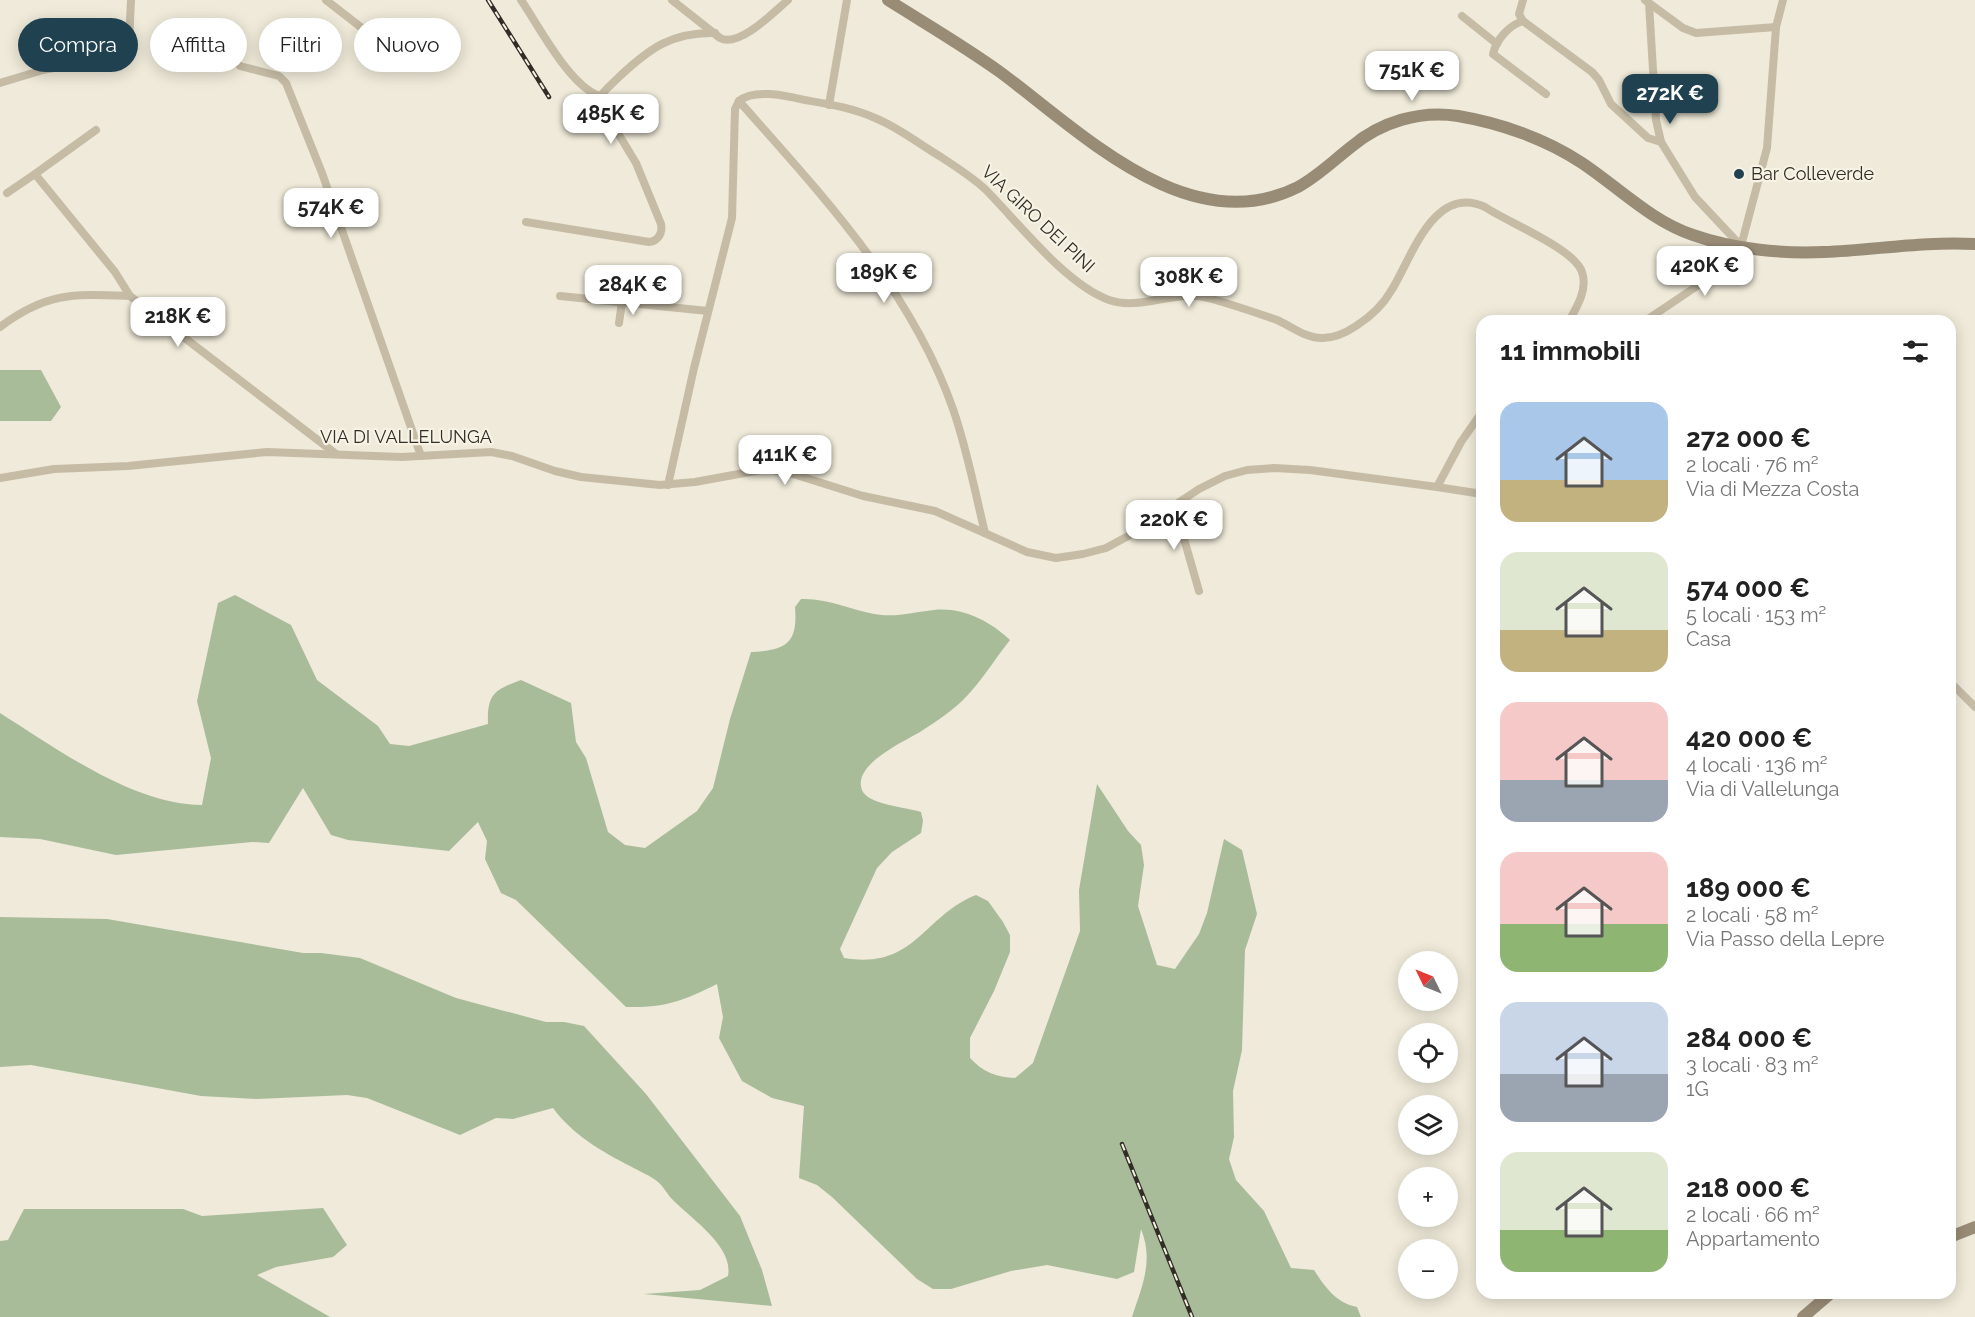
<!DOCTYPE html>
<html lang="it">
<head>
<meta charset="utf-8">
<style>
	:root { --surface:#fff; --page:#f2f2f2; --text:#222; --muted:#767676; --accent:#1f4150 }
	body { margin:0; font-family:Raleway,sans-serif; background:var(--page); color:var(--text); height:100vh; display:flex; flex-direction:column; font-size:22px; white-space:nowrap }
	* { box-sizing:border-box; margin:0 }
	p { font-size:20px; color:var(--muted) }
	.icon { flex:none; width:33px; height:33px; fill:none; stroke:currentColor; stroke-width:2; stroke-linecap:round; stroke-linejoin:round }
	.map { position:relative; flex:1; overflow:hidden }
	.details { position:absolute; left:1476px; top:315px; width:480px; height:984px; display:flex; flex-direction:column; background:var(--surface); border-radius:18px; box-shadow:0 3px 15px #0003 }
	.details>* { flex:none }
	.top-card { position:absolute; left:18px; top:18px; width:570px; height:54px; display:flex; gap:12px }
	.needle { width:39px; rotate:313deg }
	.buttons { position:absolute; left:1398px; top:951px; display:grid; gap:12px }
	.buttons a { display:grid; place-items:center; width:60px; height:60px; border-radius:50%; background:var(--surface); box-shadow:0 3px 15px #0003; font-size:30px }
	.price { position:absolute; translate:-50% -51px; padding:0 14px; border-radius:12px; background:#fff; color:#222; font-size:20px; line-height:39px; filter:drop-shadow(0 2px 3px #0008) }
	.price::after { content:''; position:absolute; left:50%; top:36px; width:18px; height:14px; margin-left:-9px; background:inherit; clip-path:polygon(0 0,100% 0,50% 100%) }
	.price.selected { background:var(--accent); color:#fff }
	ul { padding:0; list-style:none }
	li { display:flex; align-items:center; gap:18px; height:150px; padding:0 24px }
	li span { display:grid; place-items:center; flex:none; width:168px; height:120px; border-radius:18px; color:#555 }
	li>.icon { margin-inline-start:auto }
	span .icon { width:72px; height:72px; fill:#fffc; stroke-width:1 }
	li b { font-size:26px }
	h2 { display:flex; justify-content:space-between; align-items:center; height:72px; padding:0 24px; font-size:26px }
	.tag { padding:0 21px; border-radius:27px; background:var(--surface); box-shadow:0 3px 15px #0003; font-size:21px; line-height:54px }
	.tag.selected { background:var(--accent); color:#fff }
	.map>svg:first-child { display:block }
	.green { fill:#a8bc9a }
	.lines { fill:none; stroke-linecap:round; stroke-linejoin:round }
	.minor { stroke:#c6bca6; stroke-width:8 }
	.secondary { stroke:#998c77; stroke-width:12 }
	.rail-casing { stroke:#322d26; stroke-width:4.5 }
	.rail { stroke:#f7f3e4; stroke-width:2; stroke-dasharray:7; stroke-linecap:butt }
	.poi-dot { fill:#1f4150; stroke:#f7f3e4; stroke-width:2 }
	.labels { text-anchor:middle; stroke-width:4.5; stroke-linejoin:round; paint-order:stroke }
	.poi-label { font-size:18px; fill:#322d26; stroke:#f7f3e4; text-anchor:start }
	.street-label { font-size:18px; fill:#322d26; stroke:#f7f3e4 }
</style>
</head>
<body>
<div class="map">
<svg width="1975" height="1317" viewBox="0 0 1975 1317">
	<rect width="100%" height="100%" fill="#efead9"/>
	<g class="green">
		<polygon points="0,370 41,370 61,407 51,421 0,421"/>
		<path d="M235,595L291,625L317,680L378,726L390,744L409,746L488,724C487,694 494,690 521,680L571,703L576,742L586,758L608,832L625,845L645,848L697,811L713,788L730,719L751,652C786,650 798,644 795,607L801,599C827,598 849,609 874,614C895,618 914,612 934,610C962,607 990,621 1010,640C994,660 980,684 961,702C949,713 934,723 920,732C903,742 852,765 862,790C868,805 906,807 921,812L923,821L921,833L892,852L877,868L840,949L844,958C915,970 923,916 976,895L988,901L1003,922L1010,935V952L994,991L970,1038V1058C983,1072 996,1077 1015,1078L1033,1063L1080,931L1079,890L1097,784L1128,831L1141,845L1144,865L1138,906L1157,965L1175,969L1199,934L1207,913L1224,839L1242,850L1257,914L1245,950L1242,1050L1233,1091L1234,1137L1229,1159L1236,1180L1264,1211L1291,1268L1314,1270C1325,1287 1336,1303 1357,1307L1361,1317H1132C1142,1286 1154,1261 1141,1229L1134,1272L1117,1279L1047,1265L1011,1271L951,1289H933L917,1279L832,1197L817,1185L799,1178L804,1106L772,1098L742,1081L719,1038L723,1017L717,984C683,1001 665,1008 626,1007L516,900L501,893L485,859L487,841L478,822L449,851L348,840L331,835L303,788L269,843L252,842L116,855L40,839L0,837V713C57,749 134,805 202,805L211,758L197,701L218,603Z"/>
		<path d="M0,917L107,919L303,953H321L360,958L456,998L546,1022H564L584,1026L646,1094L740,1216L762,1270L772,1306L644,1294L700,1290L728,1276C734,1245 688,1217 670,1197C666,1192 663,1186 658,1182C651,1176 639,1171 630,1166C601,1151 573,1135 553,1108L513,1119L496,1118L460,1135L367,1098L347,1095L257,1099L201,1096L31,1065L0,1067Z"/>
		<polygon points="323,1208 347,1245 333,1257 276,1267 257,1275 330,1317 0,1317 0,1241 8,1240 24,1209 183,1209 202,1216"/>
	</g>
	<g class="lines">
		<g class="minor">
			<polyline points="326,0 403,60"/>
			<path d="M521,0C539,26 570,87 600,96"/>
			<path d="M672,0L720,38C739,48 774,12 788,0"/>
			<polyline points="1645,0 1649,3 1656,120 1661,142 1695,197 1741,246"/>
			<polyline points="1649,3 1683,28 1696,33 1776,27"/>
			<polyline points="1462,16 1497,44"/>
			<polyline points="1523,21 1519,14 1523,0"/>
			<polyline points="221,47 240,66 279,76 286,83 322,173 421,456"/>
			<polyline points="0,83 43,70 122,55 129,42 131,0"/>
			<path d="M1546,94L1493,54C1496,40 1509,25 1523,21L1592,72L1599,80L1611,104L1648,138L1661,142"/>
			<path d="M739,101C754,88 787,96 805,100C828,104 853,108 875,118C898,127 919,144 941,157C956,167 972,177 985,189C1018,222 1065,284 1109,300C1141,311 1175,289 1208,298C1231,304 1254,312 1277,320C1291,326 1307,339 1323,338C1335,338 1347,332 1356,326C1370,317 1383,305 1391,291C1411,260 1433,183 1485,207C1507,222 1575,249 1582,272C1588,289 1577,307 1569,321"/>
			<path d="M739,101C821,194 911,289 953,409C967,449 975,492 985,533"/>
			<polyline points="829,105 847,0"/>
			<polyline points="35,174 96,130"/>
			<polyline points="7,193 35,174 115,272 130,296"/>
			<path d="M526,222L649,242C658,241 663,233 661,224L636,163L598,100C603,91 612,84 620,76C650,48 672,32 715,33"/>
			<polyline points="560,296 708,311"/>
			<polyline points="1645,321 1709,278 1741,246 1767,148 1776,27 1783,0"/>
			<polyline points="619,323 622,302"/>
			<path d="M0,327C47,292 73,294 130,296L336,454"/>
			<polyline points="0,478 54,469 128,466 267,452 402,457 491,452 512,456 555,471 581,477 660,485 695,482 766,469 790,473 863,496 935,511 1027,552 1056,558 1083,554 1106,548 1130,535 1199,489 1225,476 1247,470 1274,468 1310,470 1437,487 1461,442 1482,412"/>
			<polyline points="668,485 694,368 732,218 735,109 739,101"/>
			<polyline points="1437,487 1482,494"/>
			<polyline points="1174,504 1199,591"/>
			<polyline points="1950,682 1975,707"/>
		</g>
		<g class="secondary">
			<path d="M888,0C926,24 964,46 1000,72C1081,132 1189,242 1298,187C1318,176 1333,161 1351,147C1380,122 1420,110 1458,116C1500,123 1546,139 1582,163C1618,187 1651,221 1693,235C1733,249 1782,254 1824,252C1875,250 1924,241 1975,244"/>
			<polyline points="1950,1237 1975,1227"/>
			<polyline points="1803,1317 1831,1293"/>
		</g>
		<defs>
			<g id="rail">
				<polyline points="488,0 549,97"/>
				<polyline points="1122,1144 1192,1317"/>
			</g>
		</defs>
		<use href="#rail" class="rail-casing"/>
		<use href="#rail" class="rail"/>
	</g>
	<circle class="poi-dot" cx="1739" cy="174" r="6"/>
	<g class="labels">
		<g class="poi-label">
			<text x="1751" y="180">Bar Colleverde</text>
		</g>
		<g class="street-label">
			<text transform="translate(1038 219) rotate(43)" y="6">VIA GIRO DEI PINI</text>
			<text x="406" y="443">VIA DI VALLELUNGA</text>
		</g>
	</g>
</svg>
<div class="buttons">
<a><svg class="needle" viewBox="-14 -14 28 28"><path d="M0-13l5 13h-10z" fill="#e53935"/><path d="M0 13l5-13h-10z" fill="#767676"/></svg></a>
<a><svg class="icon" aria-label="locate" viewBox="0 0 24 24"><circle cx="12" cy="12" r="6"/><path d="M12 2v4M12 18v4M2 12h4M18 12h4"/></svg></a>
<a><svg class="icon" aria-label="layers" viewBox="0 0 24 24"><path d="M12 4l9 5-9 5-9-5zM3 14l9 5 9-5"/></svg></a>
<a>+</a>
<a>−</a>
</div>
<b class="price" style="left:1412px;top:102px">751K €</b>
<b class="price selected" style="left:1670px;top:125px">272K €</b>
<b class="price" style="left:611px;top:145px">485K €</b>
<b class="price" style="left:331px;top:239px">574K €</b>
<b class="price" style="left:1705px;top:297px">420K €</b>
<b class="price" style="left:884px;top:304px">189K €</b>
<b class="price" style="left:1189px;top:308px">308K €</b>
<b class="price" style="left:633px;top:316px">284K €</b>
<b class="price" style="left:178px;top:348px">218K €</b>
<b class="price" style="left:785px;top:486px">411K €</b>
<b class="price" style="left:1174px;top:551px">220K €</b>
<div class="top-card">
<a class="tag selected">Compra</a>
<a class="tag">Affitta</a>
<a class="tag">Filtri</a>
<a class="tag">Nuovo</a>
</div>
<section class="details">
<h2>11 immobili<svg class="icon" aria-label="filters" viewBox="0 0 24 24"><path d="M4 7h16M4 17h16"/><circle cx="9" cy="7" r="2"/><circle cx="15" cy="17" r="2"/></svg></h2>
<ul>
<li><span style="background:linear-gradient(#a9c7e8 65%,#c2b280 0)"><svg class="icon" aria-label="home" viewBox="0 0 24 24"><path d="M3 11l9-7 9 7M6 9v11h12V9"/></svg></span><div><b>272 000 €</b><p>2 locali · 76 m²</p><p>Via di Mezza Costa</p></div></li>
<li><span style="background:linear-gradient(#dfe7d0 65%,#c2b280 0)"><svg class="icon" aria-label="home" viewBox="0 0 24 24"><path d="M3 11l9-7 9 7M6 9v11h12V9"/></svg></span><div><b>574 000 €</b><p>5 locali · 153 m²</p><p>Casa</p></div></li>
<li><span style="background:linear-gradient(#f6c9c9 65%,#9aa5b1 0)"><svg class="icon" aria-label="home" viewBox="0 0 24 24"><path d="M3 11l9-7 9 7M6 9v11h12V9"/></svg></span><div><b>420 000 €</b><p>4 locali · 136 m²</p><p>Via di Vallelunga</p></div></li>
<li><span style="background:linear-gradient(#f6c9c9 60%,#8fb573 0)"><svg class="icon" aria-label="home" viewBox="0 0 24 24"><path d="M3 11l9-7 9 7M6 9v11h12V9"/></svg></span><div><b>189 000 €</b><p>2 locali · 58 m²</p><p>Via Passo della Lepre</p></div></li>
<li><span style="background:linear-gradient(#c9d6e8 60%,#9aa5b1 0)"><svg class="icon" aria-label="home" viewBox="0 0 24 24"><path d="M3 11l9-7 9 7M6 9v11h12V9"/></svg></span><div><b>284 000 €</b><p>3 locali · 83 m²</p><p>1G</p></div></li>
<li><span style="background:linear-gradient(#dfe7d0 65%,#8fb573 0)"><svg class="icon" aria-label="home" viewBox="0 0 24 24"><path d="M3 11l9-7 9 7M6 9v11h12V9"/></svg></span><div><b>218 000 €</b><p>2 locali · 66 m²</p><p>Appartamento</p></div></li>
</ul>
</section>
</div>
</body>
</html>
